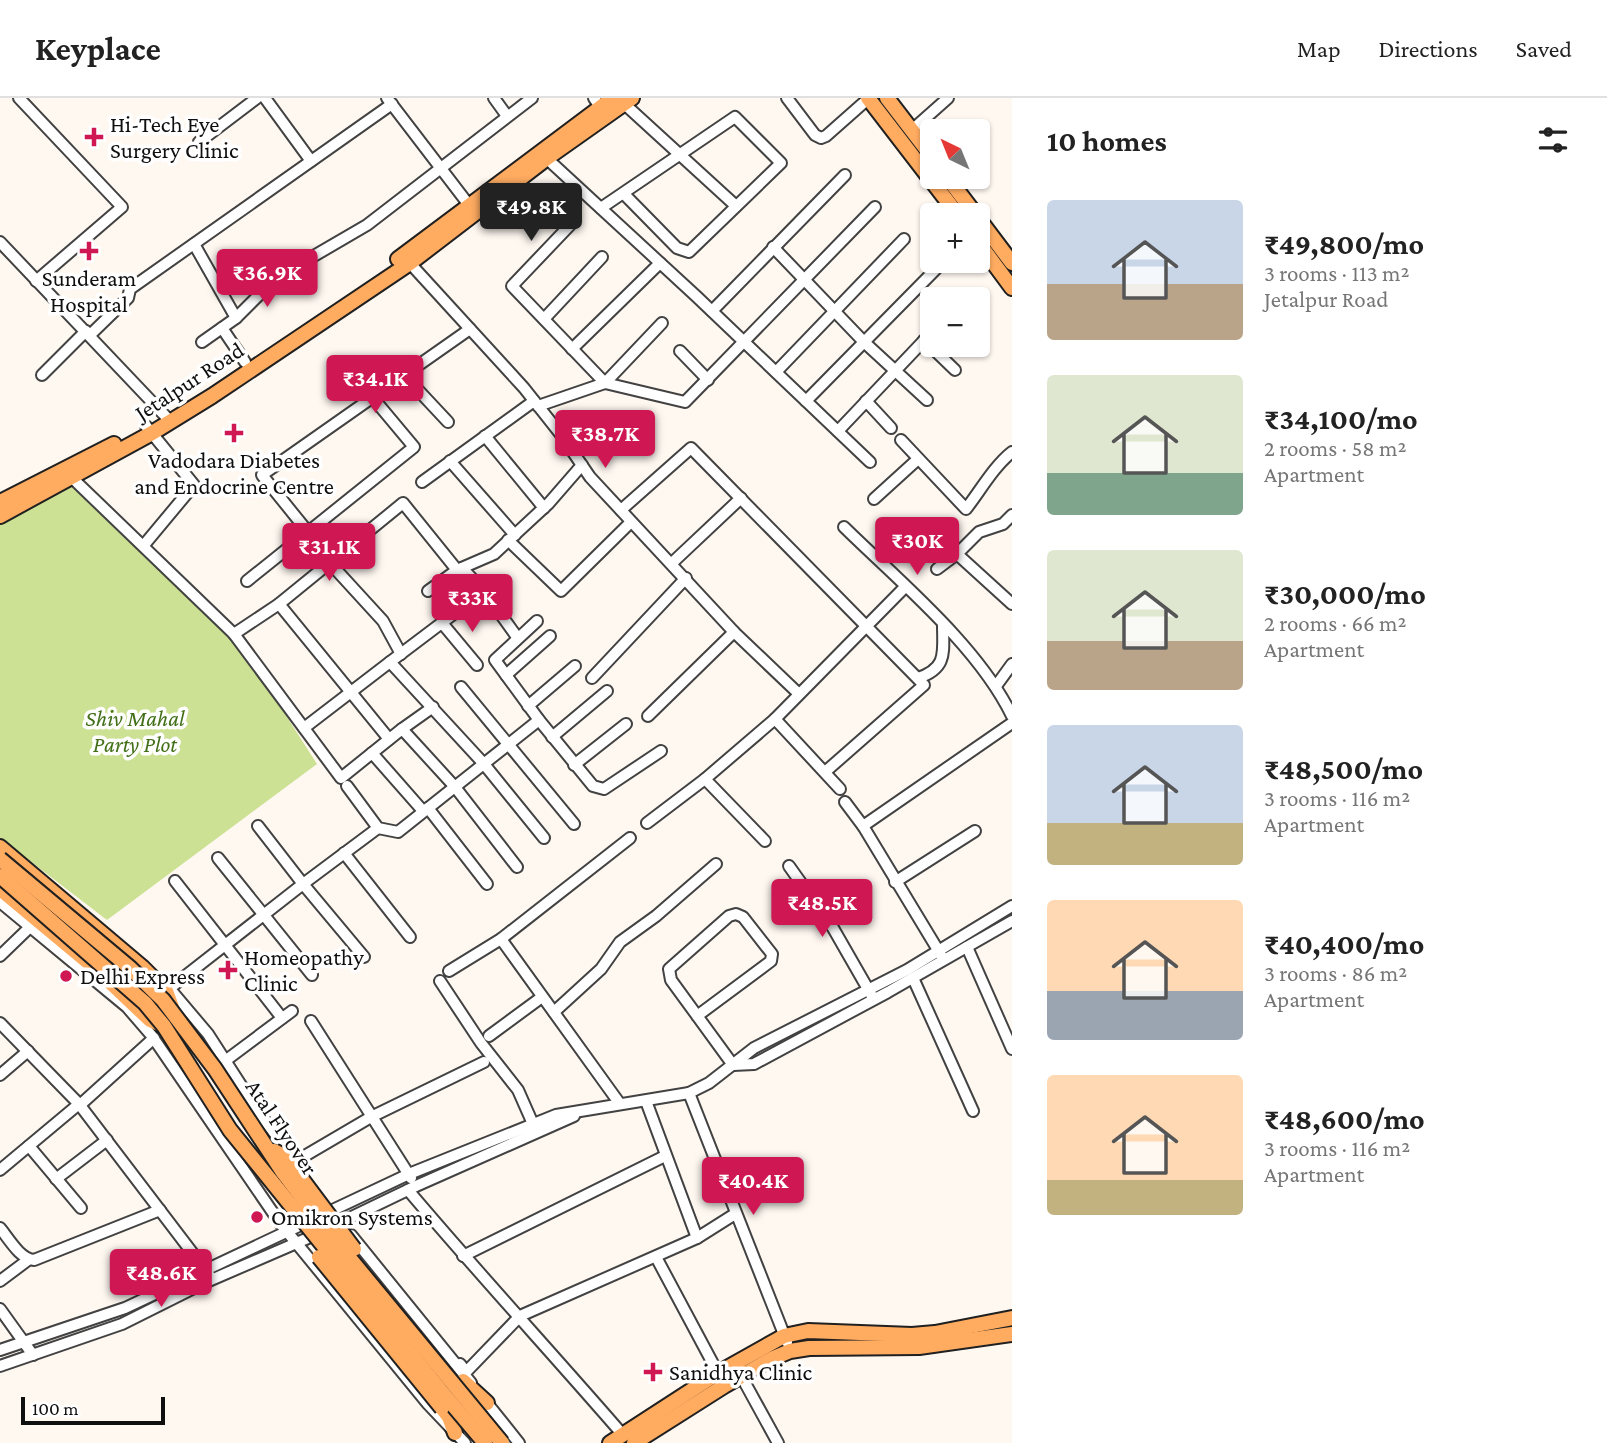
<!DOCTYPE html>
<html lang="en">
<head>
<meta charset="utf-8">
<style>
	:root { --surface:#fff; --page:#f2f2f2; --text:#222; --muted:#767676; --line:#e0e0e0; --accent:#cf1754 }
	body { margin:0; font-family:"Crimson Pro",serif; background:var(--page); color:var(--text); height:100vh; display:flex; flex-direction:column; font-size:26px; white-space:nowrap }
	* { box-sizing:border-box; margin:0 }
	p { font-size:23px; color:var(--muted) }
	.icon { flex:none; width:38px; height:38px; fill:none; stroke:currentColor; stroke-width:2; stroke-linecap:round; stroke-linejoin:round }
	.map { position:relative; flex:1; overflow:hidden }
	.sheet { display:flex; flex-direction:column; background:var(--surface); width:595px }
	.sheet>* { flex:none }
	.needle { width:46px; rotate:317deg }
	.fabs { position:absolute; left:920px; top:21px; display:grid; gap:14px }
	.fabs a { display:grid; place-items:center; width:70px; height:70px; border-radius:7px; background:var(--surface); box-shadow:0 2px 5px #0004; font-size:35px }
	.scale { position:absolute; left:21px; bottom:18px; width:144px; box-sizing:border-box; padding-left:7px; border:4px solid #0f0f0f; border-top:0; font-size:19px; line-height:24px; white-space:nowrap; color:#0f0f0f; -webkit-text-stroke:5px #fff; paint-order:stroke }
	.price { position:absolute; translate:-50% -60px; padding:0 16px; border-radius:7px; background:var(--accent); color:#fff; font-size:23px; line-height:46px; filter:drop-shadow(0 2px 4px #0008) }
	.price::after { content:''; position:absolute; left:50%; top:42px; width:21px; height:16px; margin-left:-10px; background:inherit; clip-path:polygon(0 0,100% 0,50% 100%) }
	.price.active { background:#222; color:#fff }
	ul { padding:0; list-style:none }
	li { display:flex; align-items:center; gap:21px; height:175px; padding:0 35px }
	li span { display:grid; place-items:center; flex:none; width:196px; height:140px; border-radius:7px; color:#555 }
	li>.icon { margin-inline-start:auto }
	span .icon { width:84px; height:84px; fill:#fffc; stroke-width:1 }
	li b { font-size:30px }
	h2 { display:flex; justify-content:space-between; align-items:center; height:84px; padding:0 35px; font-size:30px }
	header { display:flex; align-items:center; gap:42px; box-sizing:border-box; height:98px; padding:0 35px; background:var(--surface); border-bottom:2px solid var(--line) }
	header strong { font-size:33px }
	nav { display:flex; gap:38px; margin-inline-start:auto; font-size:24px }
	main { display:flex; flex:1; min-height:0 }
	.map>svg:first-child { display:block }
	.forest { fill:#cce193 }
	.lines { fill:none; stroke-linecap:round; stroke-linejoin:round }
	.minor-casing { stroke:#424242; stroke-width:14 }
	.major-casing { stroke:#202020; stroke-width:18 }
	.minor { stroke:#fff; stroke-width:10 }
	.major { stroke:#ffac61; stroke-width:14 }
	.major-bridge-casing { stroke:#202020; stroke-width:18; stroke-linecap:butt }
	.major-bridge { stroke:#ffac61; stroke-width:14 }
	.poi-dot { fill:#cf1754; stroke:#fff; stroke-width:2.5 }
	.labels { text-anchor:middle; stroke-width:7; stroke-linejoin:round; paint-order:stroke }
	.poi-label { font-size:23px; fill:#0f0f0f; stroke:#fff; text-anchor:start }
	.street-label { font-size:23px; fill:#0f0f0f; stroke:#fff }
	.park-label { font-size:23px; font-style:italic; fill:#426f17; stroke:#fff }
</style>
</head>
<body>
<header>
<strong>Keyplace</strong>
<nav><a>Map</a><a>Directions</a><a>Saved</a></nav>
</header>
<main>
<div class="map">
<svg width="1012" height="1345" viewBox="0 0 1012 1345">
	<rect width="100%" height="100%" fill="#fff8f1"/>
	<polygon class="forest" points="71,376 234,536 317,666 107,822 0,740 0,413"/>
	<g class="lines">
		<defs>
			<g id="minor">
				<polyline points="19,0 122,109 36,183"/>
				<polyline points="265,0 311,63"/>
				<polyline points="387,0 472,111"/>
				<polyline points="494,0 507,18"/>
				<polyline points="594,0 600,9"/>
				<polyline points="787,0 815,37 821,40 826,38 869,0"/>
				<polyline points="619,1 736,108"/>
				<polyline points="912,32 948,0"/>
				<polyline points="199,44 257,0"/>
				<polyline points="543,57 696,198 870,364"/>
				<polyline points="601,110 735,19 781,65 689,154 677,150 623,95"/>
				<polyline points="572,125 512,188 605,285 685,304 875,109"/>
				<polyline points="0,144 171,324"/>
				<polyline points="194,146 236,220 202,244"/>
				<polyline points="773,149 864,244 927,302"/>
				<polyline points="407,162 524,290 562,338 590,379 734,534 799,596"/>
				<polyline points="712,213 845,77"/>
				<polyline points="236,220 276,180 367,127 532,0"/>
				<polyline points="544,221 602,159"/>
				<polyline points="222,230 245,264"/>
				<polyline points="978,236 983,241"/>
				<polyline points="90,237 128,200 130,191 392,6"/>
				<polyline points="924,242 955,272"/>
				<polyline points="572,251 660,165"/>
				<polyline points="680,253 708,282"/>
				<polyline points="776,274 904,141"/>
				<polyline points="42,277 86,233"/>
				<polyline points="404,277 448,324"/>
				<polyline points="806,303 936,171"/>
				<polyline points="866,303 891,330"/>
				<polyline points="538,308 605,285 662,225"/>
				<polyline points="838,333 933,233"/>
				<polyline points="485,338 544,410"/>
				<path d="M901,342L966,411C980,393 995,367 1012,354"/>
				<polyline points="450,363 515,437"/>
				<polyline points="66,374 234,536 341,680 402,631 455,689 517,769"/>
				<polyline points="422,384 534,303"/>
				<polyline points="874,401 918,361"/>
				<polyline points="621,412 691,350 924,587 825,674"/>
				<polyline points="1012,417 1003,426 979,434 957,456 1012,506"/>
				<path d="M844,429C900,484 978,548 1012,618"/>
				<polyline points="308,434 262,377 470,231"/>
				<polyline points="508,442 561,493 631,424"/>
				<polyline points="144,447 194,387 146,328"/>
				<polyline points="329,464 383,523 401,556"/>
				<polyline points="672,465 741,400"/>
				<polyline points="462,470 484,493 390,564 484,666 544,740"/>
				<polyline points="937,471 957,456"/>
				<polyline points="247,483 414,349 373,300"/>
				<polyline points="428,493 457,472 494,456 549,405 582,367"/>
				<polyline points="484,493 517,539"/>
				<polyline points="279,506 389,641"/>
				<polyline points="537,523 495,562 539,622 593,688 604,691 661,653"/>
				<polyline points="442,525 477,567"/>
				<polyline points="234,536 279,506 403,405 457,472"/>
				<polyline points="506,577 550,538"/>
				<polyline points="592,580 686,480"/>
				<path d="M918,580C948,570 943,554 943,527"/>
				<polyline points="996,588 1012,566"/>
				<polyline points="461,589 574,726"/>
				<polyline points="528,608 575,568"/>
				<polyline points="648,618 734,534"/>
				<polyline points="775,621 840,691"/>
				<polyline points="304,630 390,564"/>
				<polyline points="402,631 433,609"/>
				<polyline points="552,639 607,593"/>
				<polyline points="372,655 423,713"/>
				<polyline points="574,667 626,626"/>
				<polyline points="705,681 765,743"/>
				<polyline points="347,688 378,730 398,734 539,622"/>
				<polyline points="845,704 863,728 941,857"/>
				<polyline points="428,710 487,786"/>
				<polyline points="647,725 705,681 775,621 905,489"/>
				<polyline points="258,728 303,786 364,859"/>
				<polyline points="863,728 1012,625"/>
				<polyline points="344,755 410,839"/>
				<polyline points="218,760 312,877"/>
				<polyline points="789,768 833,830 872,898"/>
				<polyline points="175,783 282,920"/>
				<polyline points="895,784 975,733"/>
				<polyline points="0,804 127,909 152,938 280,1125 428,1306 465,1345"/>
				<polyline points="501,841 620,1006"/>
				<polyline points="967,849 1012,951"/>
				<polyline points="0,858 30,829"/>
				<polyline points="449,873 501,841 630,740"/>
				<polyline points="913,880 973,1013"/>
				<polyline points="440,883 481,945 518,992 533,1026"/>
				<polyline points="164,884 208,936 259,1015 295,1062"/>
				<polyline points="170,890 303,786 378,730"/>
				<polyline points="554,914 601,871 620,844 656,818 716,766"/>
				<polyline points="697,918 771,863 772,856 743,819 736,816 729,818 669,871 671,882 733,967"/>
				<polyline points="311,923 411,1080"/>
				<polyline points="0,925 79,1006 210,1178"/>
				<polyline points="489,938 542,899"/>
				<polyline points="225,963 292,913"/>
				<polyline points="733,967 754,966 888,894 1012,823"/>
				<polyline points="0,977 28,953"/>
				<polyline points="689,995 787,1244"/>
				<polyline points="646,1003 697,1140"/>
				<polyline points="80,1007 154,940"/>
				<polyline points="29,1048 81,1110"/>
				<polyline points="296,1063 371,1019 484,964"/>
				<polyline points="0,1072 79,1006"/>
				<polyline points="56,1081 107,1042"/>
				<path d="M408,1092C478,1175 552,1255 623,1337"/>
				<path d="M0,1130C9,1141 20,1161 34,1162L160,1112"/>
				<polyline points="351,1137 471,1285"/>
				<polyline points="463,1158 665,1058"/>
				<polyline points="656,1159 718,1275"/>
				<polyline points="0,1183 28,1162"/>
				<polyline points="0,1211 33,1257"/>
				<polyline points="0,1252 125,1210 409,1076 556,1017 689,995 709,985 754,950 907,872 1012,808"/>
				<polyline points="460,1266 466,1274 520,1218 697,1140 735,1116"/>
				<polyline points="0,1268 122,1226 204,1185 308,1140 416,1088 574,1018"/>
				<polyline points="739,1274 778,1345"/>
				<polyline points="483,1300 519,1345"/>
			</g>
			<g id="major">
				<polyline points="868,0 958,117"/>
				<polyline points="887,0 933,60"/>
				<polyline points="947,79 976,117"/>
				<polyline points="978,120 1012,165"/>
				<polyline points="978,144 1012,190"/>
				<polyline points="398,161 613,0"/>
				<polyline points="0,404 114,346"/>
				<polyline points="0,418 152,335 212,298 410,165 547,60 632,0"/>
				<polyline points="0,749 142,869 166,893 173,912"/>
				<polyline points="0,791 94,869 150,922 163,928"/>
				<polyline points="463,1283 487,1305"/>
				<polyline points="442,1310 449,1319 455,1335"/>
				<polyline points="610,1345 718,1275 784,1238 808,1233 912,1237 935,1235 1012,1220"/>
				<polyline points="634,1345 724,1288 771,1261 790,1253 809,1250 919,1249 1012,1236"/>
			</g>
		</defs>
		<use href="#minor" class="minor-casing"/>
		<use href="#major" class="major-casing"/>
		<use href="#minor" class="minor"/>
		<use href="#major" class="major"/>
		<defs>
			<g id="major-bridge">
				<polyline points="0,761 130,870 163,902 215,971 282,1073 328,1134 502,1345"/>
				<polyline points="0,778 145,905 164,928 230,1032 441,1293 485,1345"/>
				<polyline points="274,1053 285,1059 354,1151"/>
				<polyline points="319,1159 442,1310"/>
			</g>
		</defs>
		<use href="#major-bridge" class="major-bridge-casing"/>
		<use href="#major-bridge" class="major-bridge"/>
	</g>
	<g class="poi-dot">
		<path d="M90.5 28.5h7v7h7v7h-7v7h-7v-7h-7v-7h7z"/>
		<path d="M85.5 142.5h7v7h7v7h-7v7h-7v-7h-7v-7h7z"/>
		<path d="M230.5 324.5h7v7h7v7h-7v7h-7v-7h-7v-7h7z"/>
		<path d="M224.5 861.5h7v7h7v7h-7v7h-7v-7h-7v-7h7z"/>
		<circle cx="66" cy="878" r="7"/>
		<circle cx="257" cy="1119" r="7"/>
		<path d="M649.5 1263.5h7v7h7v7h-7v7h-7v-7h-7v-7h7z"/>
	</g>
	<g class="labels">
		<g class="poi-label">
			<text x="110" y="34">Hi-Tech Eye<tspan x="110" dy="26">Surgery Clinic</tspan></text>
			<text x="89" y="188" text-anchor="middle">Sunderam<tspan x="89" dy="26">Hospital</tspan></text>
			<text x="234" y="370" text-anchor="middle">Vadodara Diabetes<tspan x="234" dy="26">and Endocrine Centre</tspan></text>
			<text x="244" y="867">Homeopathy<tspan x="244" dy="26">Clinic</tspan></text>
			<text x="80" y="886">Delhi Express</text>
			<text x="271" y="1127">Omikron Systems</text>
			<text x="669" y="1282">Sanidhya Clinic</text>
		</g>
		<g class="street-label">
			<text transform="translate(189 283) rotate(-33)" y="8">Jetalpur Road</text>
			<text transform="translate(282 1029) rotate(56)" y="8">Atal Flyover</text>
		</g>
		<g class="park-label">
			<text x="135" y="628">Shiv Mahal<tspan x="135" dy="26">Party Plot</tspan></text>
		</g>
	</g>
</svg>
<div class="fabs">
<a><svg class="needle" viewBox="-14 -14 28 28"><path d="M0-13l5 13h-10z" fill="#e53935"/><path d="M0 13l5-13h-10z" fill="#767676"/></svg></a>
<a>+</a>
<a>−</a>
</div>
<div class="scale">100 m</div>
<b class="price active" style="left:531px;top:145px">₹49.8K</b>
<b class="price" style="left:267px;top:211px">₹36.9K</b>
<b class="price" style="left:375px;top:317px">₹34.1K</b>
<b class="price" style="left:605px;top:372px">₹38.7K</b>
<b class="price" style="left:917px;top:479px">₹30K</b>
<b class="price" style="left:329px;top:485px">₹31.1K</b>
<b class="price" style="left:472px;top:536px">₹33K</b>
<b class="price" style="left:822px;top:841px">₹48.5K</b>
<b class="price" style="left:753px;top:1119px">₹40.4K</b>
<b class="price" style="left:161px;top:1211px">₹48.6K</b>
</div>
<section class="sheet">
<h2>10 homes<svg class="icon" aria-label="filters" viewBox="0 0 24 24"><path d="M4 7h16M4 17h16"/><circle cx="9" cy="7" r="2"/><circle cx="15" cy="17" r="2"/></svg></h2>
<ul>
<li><span style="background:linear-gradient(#c9d6e8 60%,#b9a48a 0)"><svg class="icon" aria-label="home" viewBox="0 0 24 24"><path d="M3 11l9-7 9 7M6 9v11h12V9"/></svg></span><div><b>₹49,800/mo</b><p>3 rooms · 113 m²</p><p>Jetalpur Road</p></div></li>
<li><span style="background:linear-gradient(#dfe7d0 70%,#7fa58c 0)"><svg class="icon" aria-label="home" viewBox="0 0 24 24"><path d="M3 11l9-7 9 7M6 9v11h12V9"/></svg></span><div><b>₹34,100/mo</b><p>2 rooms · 58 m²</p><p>Apartment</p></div></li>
<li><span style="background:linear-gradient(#dfe7d0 65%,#b9a48a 0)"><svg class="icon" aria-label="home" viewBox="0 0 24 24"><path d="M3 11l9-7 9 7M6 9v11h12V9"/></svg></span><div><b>₹30,000/mo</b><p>2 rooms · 66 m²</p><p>Apartment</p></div></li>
<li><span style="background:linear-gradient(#c9d6e8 70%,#c2b280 0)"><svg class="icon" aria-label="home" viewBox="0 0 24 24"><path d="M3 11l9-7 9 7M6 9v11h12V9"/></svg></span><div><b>₹48,500/mo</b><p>3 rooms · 116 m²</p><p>Apartment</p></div></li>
<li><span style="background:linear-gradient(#ffd9b3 65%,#9aa5b1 0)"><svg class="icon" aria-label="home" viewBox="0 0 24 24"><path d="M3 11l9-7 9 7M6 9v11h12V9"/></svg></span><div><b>₹40,400/mo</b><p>3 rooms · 86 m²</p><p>Apartment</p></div></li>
<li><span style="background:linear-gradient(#ffd9b3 75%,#c2b280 0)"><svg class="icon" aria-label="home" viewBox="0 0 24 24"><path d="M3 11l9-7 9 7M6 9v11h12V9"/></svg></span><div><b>₹48,600/mo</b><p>3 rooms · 116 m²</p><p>Apartment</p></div></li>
</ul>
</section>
</main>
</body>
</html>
